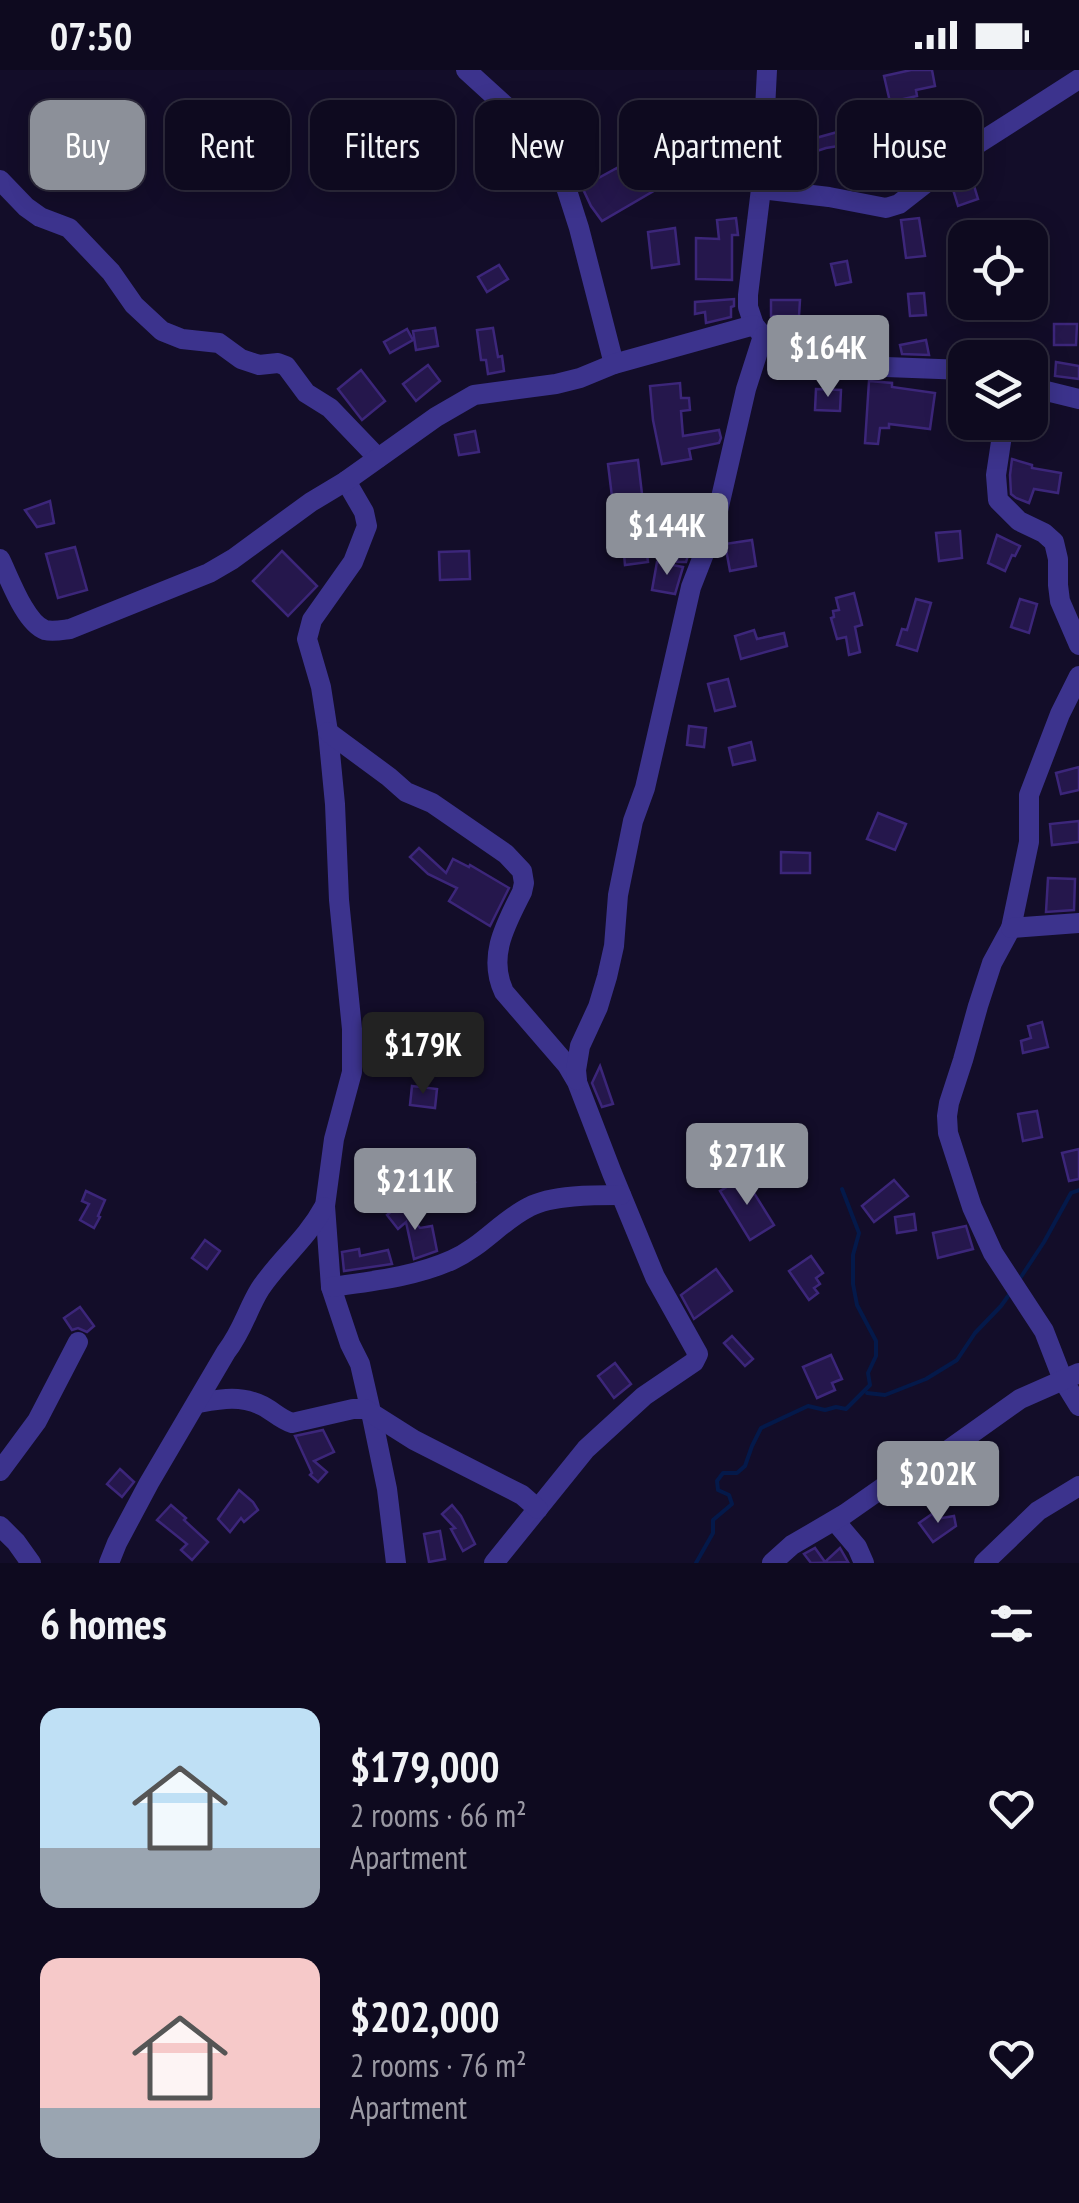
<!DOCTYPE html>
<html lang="en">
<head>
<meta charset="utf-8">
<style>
	:root { --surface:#0e0a1f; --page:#1c182c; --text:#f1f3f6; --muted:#9b9aa4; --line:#2e2b3d; --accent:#8c9099 }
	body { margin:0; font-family:"PT Sans Narrow",sans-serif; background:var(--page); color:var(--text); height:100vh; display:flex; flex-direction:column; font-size:38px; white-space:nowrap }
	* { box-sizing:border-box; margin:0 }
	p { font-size:32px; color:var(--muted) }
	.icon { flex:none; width:55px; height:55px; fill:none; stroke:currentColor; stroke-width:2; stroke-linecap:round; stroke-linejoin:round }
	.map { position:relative; height:1493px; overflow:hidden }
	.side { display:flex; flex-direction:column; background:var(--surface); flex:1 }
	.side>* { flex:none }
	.guide { position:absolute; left:30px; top:30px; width:1020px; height:90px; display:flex; gap:20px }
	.fabs { position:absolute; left:948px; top:150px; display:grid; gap:20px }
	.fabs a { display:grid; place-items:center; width:100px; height:100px; border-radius:20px; background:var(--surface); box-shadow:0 5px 25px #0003,0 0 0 2px var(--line); font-size:50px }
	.price { position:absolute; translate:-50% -85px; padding:0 22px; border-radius:10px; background:var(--accent); color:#fff; font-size:32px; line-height:65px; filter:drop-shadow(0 2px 5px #0008) }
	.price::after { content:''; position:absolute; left:50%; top:60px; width:30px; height:22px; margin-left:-15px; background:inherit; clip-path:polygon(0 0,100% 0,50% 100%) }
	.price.on { background:#222; color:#fff }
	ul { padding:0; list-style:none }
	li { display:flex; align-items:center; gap:30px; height:250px; padding:0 40px }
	li span { display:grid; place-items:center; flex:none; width:280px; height:200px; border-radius:20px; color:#555 }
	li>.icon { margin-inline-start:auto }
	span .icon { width:120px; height:120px; fill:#fffc; stroke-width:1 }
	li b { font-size:42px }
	h2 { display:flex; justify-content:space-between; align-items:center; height:120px; padding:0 40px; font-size:42px }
	.chip { padding:0 35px; border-radius:20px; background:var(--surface); box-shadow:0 5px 25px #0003,0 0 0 2px var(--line); font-size:35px; line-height:90px }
	.chip.on { background:var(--accent); color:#fff }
	.status { display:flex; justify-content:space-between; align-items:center; height:70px; padding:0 50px; background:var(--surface); direction:ltr }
	.status svg { height:28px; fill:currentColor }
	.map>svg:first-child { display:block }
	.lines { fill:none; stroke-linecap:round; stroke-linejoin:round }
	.stream { stroke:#04194a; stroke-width:4 }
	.building { fill:#25174c; stroke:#3c267a; stroke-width:2.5 }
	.minor { stroke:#3c338d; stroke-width:20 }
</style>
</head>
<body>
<div class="status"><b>07:50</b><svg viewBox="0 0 49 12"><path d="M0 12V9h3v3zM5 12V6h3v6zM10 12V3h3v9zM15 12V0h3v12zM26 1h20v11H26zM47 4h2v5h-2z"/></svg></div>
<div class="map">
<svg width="1079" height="1493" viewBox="0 0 1079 1493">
	<rect width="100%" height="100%" fill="#130d29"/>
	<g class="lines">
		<g class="stream">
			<polyline points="1019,1210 1044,1172 1071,1123 1079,1120"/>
			<polyline points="867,1323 885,1325 926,1309 957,1290 975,1263 1001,1236 1011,1222"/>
			<polyline points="696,1493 713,1463 713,1450 732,1434 729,1425 718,1420 717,1411 723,1403 737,1403 745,1396 752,1376 761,1358 808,1336 825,1340 836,1337 846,1339 870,1315 868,1303 876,1286 876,1271 857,1235 853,1214 853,1185 859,1163 842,1119"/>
		</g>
	</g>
	<g class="building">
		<polygon points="911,0 932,0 935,16 916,20 917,26 890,32 884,6"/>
		<polygon points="876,46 880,76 858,79 857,73 826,78 808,84 805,71 841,61 839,52"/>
		<polygon points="926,48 934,89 925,96 912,99 902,53"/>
		<polygon points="659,95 669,112 602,151 591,136 582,117 617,98 627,114"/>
		<polygon points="972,109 978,129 958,136 952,116"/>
		<polygon points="736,148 738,165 732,165 732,210 696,209 696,168 719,169 717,150"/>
		<polygon points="919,148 925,186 906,188 901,150"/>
		<polygon points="675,158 679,194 652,198 648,162"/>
		<polygon points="847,191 851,212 836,215 831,194"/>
		<polygon points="499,195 508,209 487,222 478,207"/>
		<polygon points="924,223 926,245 910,246 908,224"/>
		<polygon points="734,229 734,236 731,237 731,247 706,253 705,242 695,244 695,232"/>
		<polygon points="771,230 800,230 799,246 771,246"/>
		<polygon points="1054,254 1077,254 1076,275 1054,275"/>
		<polygon points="435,258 438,276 416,280 413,261"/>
		<polygon points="493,258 498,287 502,286 504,301 488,304 486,290 481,290 477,260"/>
		<polygon points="407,259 413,270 390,283 384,272"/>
		<polygon points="926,270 929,285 902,284 900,275"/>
		<polygon points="1056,292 1079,296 1079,309 1055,306"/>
		<polygon points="428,295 440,311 416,331 403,314"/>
		<polygon points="361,300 385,331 362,350 338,319"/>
		<polygon points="869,311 892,313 892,317 935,323 930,359 889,354 889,358 880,358 878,374 865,373"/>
		<polygon points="680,313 681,328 689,328 690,340 681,341 683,366 719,360 721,368 719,373 689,379 691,389 662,394 653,350 650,316"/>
		<polygon points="816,319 841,320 840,341 815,340"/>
		<polygon points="475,361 479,382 459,385 455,365"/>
		<polygon points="1012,389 1032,395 1032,398 1061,403 1058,423 1034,419 1029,433 1016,428 1011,424 1010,405"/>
		<polygon points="638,390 642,424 612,427 608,394"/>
		<polygon points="50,431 54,453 37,457 25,440"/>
		<polygon points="644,460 648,492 625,495 622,463"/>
		<polygon points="960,461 962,488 939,491 936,463"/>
		<polygon points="678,465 694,466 686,492 677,492"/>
		<polygon points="997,465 1020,476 1015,486 1012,485 1005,501 988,493"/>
		<polygon points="752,470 756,496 730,501 725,474"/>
		<polygon points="75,477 87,520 58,528 46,484"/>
		<polygon points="282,481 317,516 288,546 253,511"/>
		<polygon points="469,481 470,509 440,510 439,482"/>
		<polygon points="657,492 683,497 675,524 652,520"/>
		<polygon points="854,523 862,555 855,557 860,582 849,585 846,567 837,569 831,548 834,547 833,541 839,540 836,528"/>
		<polygon points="916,529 931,533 917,581 897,575 902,559 907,560"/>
		<polygon points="1020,529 1037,534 1029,563 1011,557"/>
		<polygon points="754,560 757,569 784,563 787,576 741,589 735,566"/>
		<polygon points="728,609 735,636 715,641 708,614"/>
		<polygon points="689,656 706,658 704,677 687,675"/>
		<polygon points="751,672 755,690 733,695 729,678"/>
		<polygon points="1079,697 1079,720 1061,724 1056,703"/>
		<polygon points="878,743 906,754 895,780 867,769"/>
		<polygon points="1079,751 1079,772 1052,775 1050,754"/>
		<polygon points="419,778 446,803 453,789 469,797 470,795 509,818 490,856 449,831 457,818 428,804 410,787"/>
		<polygon points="781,782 810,783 810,803 781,803"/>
		<polygon points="1048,808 1075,809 1074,840 1046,842"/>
		<polygon points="1042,952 1048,977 1023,983 1021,971 1031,968 1028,956"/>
		<polygon points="600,996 613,1034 602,1037 592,1013"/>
		<polygon points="412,1016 437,1019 435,1038 410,1035"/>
		<polygon points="1037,1041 1042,1067 1023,1071 1018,1044"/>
		<polygon points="468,1079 475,1112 450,1118 443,1084"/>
		<polygon points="1079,1079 1079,1109 1069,1111 1062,1083"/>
		<polygon points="744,1107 774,1155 750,1170 720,1121"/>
		<polygon points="894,1110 908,1126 874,1152 862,1136"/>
		<polygon points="86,1121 105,1130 98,1146 100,1147 94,1158 80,1150 89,1134 82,1131"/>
		<polygon points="400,1134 420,1158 432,1156 437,1181 414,1189 406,1152 398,1159 387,1145"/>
		<polygon points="914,1144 916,1160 897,1163 895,1147"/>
		<polygon points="966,1156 973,1179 938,1188 933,1163"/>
		<polygon points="205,1170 220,1181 207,1199 192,1188"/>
		<polygon points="359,1179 360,1186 388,1180 392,1194 344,1201 342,1182"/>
		<polygon points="811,1186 823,1203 816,1208 820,1214 814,1218 818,1223 809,1230 789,1201"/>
		<polygon points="716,1199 732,1221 694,1249 681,1225"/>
		<polygon points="80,1237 94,1256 87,1262 78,1258 72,1260 64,1248"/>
		<polygon points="732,1266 753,1289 745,1296 724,1273"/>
		<polygon points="831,1285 842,1309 832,1313 835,1320 817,1328 803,1297"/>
		<polygon points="615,1293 631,1314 614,1328 598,1306"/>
		<polygon points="323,1360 334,1382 314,1391 327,1402 318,1412 310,1405 312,1403 295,1366"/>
		<polygon points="120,1399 134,1412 122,1427 107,1414"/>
		<polygon points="239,1420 253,1432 258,1440 244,1452 241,1448 230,1462 218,1449"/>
		<polygon points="171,1435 186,1448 184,1450 208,1472 192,1490 181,1480 187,1474 157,1450"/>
		<polygon points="452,1435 461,1446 475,1474 463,1481 451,1459 455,1458 442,1444"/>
		<polygon points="932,1444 936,1449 954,1446 956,1456 933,1472 919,1453"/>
		<polygon points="440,1461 445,1489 429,1492 424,1464"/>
		<polygon points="815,1478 825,1492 840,1478 848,1492 811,1493 804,1484"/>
	</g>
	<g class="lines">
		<g class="minor">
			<polyline points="466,0 534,62 563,108 579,158 614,294"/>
			<polyline points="767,0 761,119 748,225 748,237 754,255 763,266 778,274 860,296 965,300"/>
			<polyline points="0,110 26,137 40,147 69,158 111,202 134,235 162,261 182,269 219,273 241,289 259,295 278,293 286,296 306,323 330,338 378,388"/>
			<polyline points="761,119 829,127 886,138 899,134 968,80 1079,9"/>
			<polyline points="1030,317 1079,329"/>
			<polyline points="1004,352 996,405 998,430 1019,451 1044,463 1054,472 1058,489 1058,515 1060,531 1079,575"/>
			<polyline points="346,411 364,442 367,456 353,492 312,550 307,569 321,617 328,662 335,734 339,830 352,959 352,1002 334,1069 325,1136 331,1217 350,1274 360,1294 371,1342 387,1419 396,1493"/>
			<path d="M0,489C9,507 25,553 45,560C53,562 62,560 70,559L209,503L233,489L311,432L346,411L436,347L474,325L556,314L580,308L614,294L754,255"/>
			<polyline points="1079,606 1060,644 1029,725 1029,772 1011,858 992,893 978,936 963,990 949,1033 947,1046 948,1063 972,1137 993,1183 1044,1261 1063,1310 1079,1336"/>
			<path d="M328,662L389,707L406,722L432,733L506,784L522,801L524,813L522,822C506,854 487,886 504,922L567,995L577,1012L612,1103L655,1207L698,1284L694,1292L644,1326L586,1379L494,1493"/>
			<polyline points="1011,858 1079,853"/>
			<polyline points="577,1010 576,1000 580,976 598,937 607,907 614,876 618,825 633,751 645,718 691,517 714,458 746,319 763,266"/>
			<path d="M331,1217C373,1211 414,1207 452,1190C483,1176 501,1151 529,1137C551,1125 595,1125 621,1125"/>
			<path d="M198,1333C221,1329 241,1325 263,1336C273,1341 280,1349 292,1353L353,1339H365L414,1370L522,1425L538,1439"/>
			<polyline points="0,1401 37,1351 78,1272"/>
			<polyline points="835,1451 857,1477 864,1493"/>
			<polyline points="0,1456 16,1472 31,1493"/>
			<path d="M109,1493L117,1473L149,1413L226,1282C243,1260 247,1240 260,1219C280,1189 306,1170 324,1137"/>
			<polyline points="772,1493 792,1475 845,1444 915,1395 947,1381 1020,1329 1079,1303"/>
			<polyline points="984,1493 1038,1441 1079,1416"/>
		</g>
	</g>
</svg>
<div class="fabs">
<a><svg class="icon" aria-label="locate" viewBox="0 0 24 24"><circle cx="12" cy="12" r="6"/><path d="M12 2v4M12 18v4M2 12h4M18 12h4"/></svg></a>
<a><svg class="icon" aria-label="layers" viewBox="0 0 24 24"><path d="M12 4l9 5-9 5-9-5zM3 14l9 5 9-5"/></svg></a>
</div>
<b class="price" style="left:828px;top:330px">$164K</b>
<b class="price" style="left:667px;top:508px">$144K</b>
<b class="price on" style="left:423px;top:1027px">$179K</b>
<b class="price" style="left:747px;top:1138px">$271K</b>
<b class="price" style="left:415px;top:1163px">$211K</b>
<b class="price" style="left:938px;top:1456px">$202K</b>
<div class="guide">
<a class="chip on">Buy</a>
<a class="chip">Rent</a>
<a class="chip">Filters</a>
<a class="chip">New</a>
<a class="chip">Apartment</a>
<a class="chip">House</a>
</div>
</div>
<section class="side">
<h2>6 homes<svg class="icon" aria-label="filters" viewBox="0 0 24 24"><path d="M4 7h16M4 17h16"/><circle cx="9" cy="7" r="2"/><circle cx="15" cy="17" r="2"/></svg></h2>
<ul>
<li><span style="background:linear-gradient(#bfe0f5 70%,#9aa5b1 0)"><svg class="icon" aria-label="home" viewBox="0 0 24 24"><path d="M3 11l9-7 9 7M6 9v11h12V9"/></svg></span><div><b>$179,000</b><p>2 rooms · 66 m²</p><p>Apartment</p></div><svg class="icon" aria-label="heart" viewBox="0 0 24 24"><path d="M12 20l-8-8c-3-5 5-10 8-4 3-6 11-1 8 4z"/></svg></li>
<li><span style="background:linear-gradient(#f6c9c9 75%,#9aa5b1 0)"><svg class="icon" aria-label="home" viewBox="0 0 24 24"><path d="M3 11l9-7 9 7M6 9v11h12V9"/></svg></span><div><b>$202,000</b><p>2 rooms · 76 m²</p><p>Apartment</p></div><svg class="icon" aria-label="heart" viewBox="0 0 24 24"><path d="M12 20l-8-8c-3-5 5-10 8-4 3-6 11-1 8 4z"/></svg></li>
</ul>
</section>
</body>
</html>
